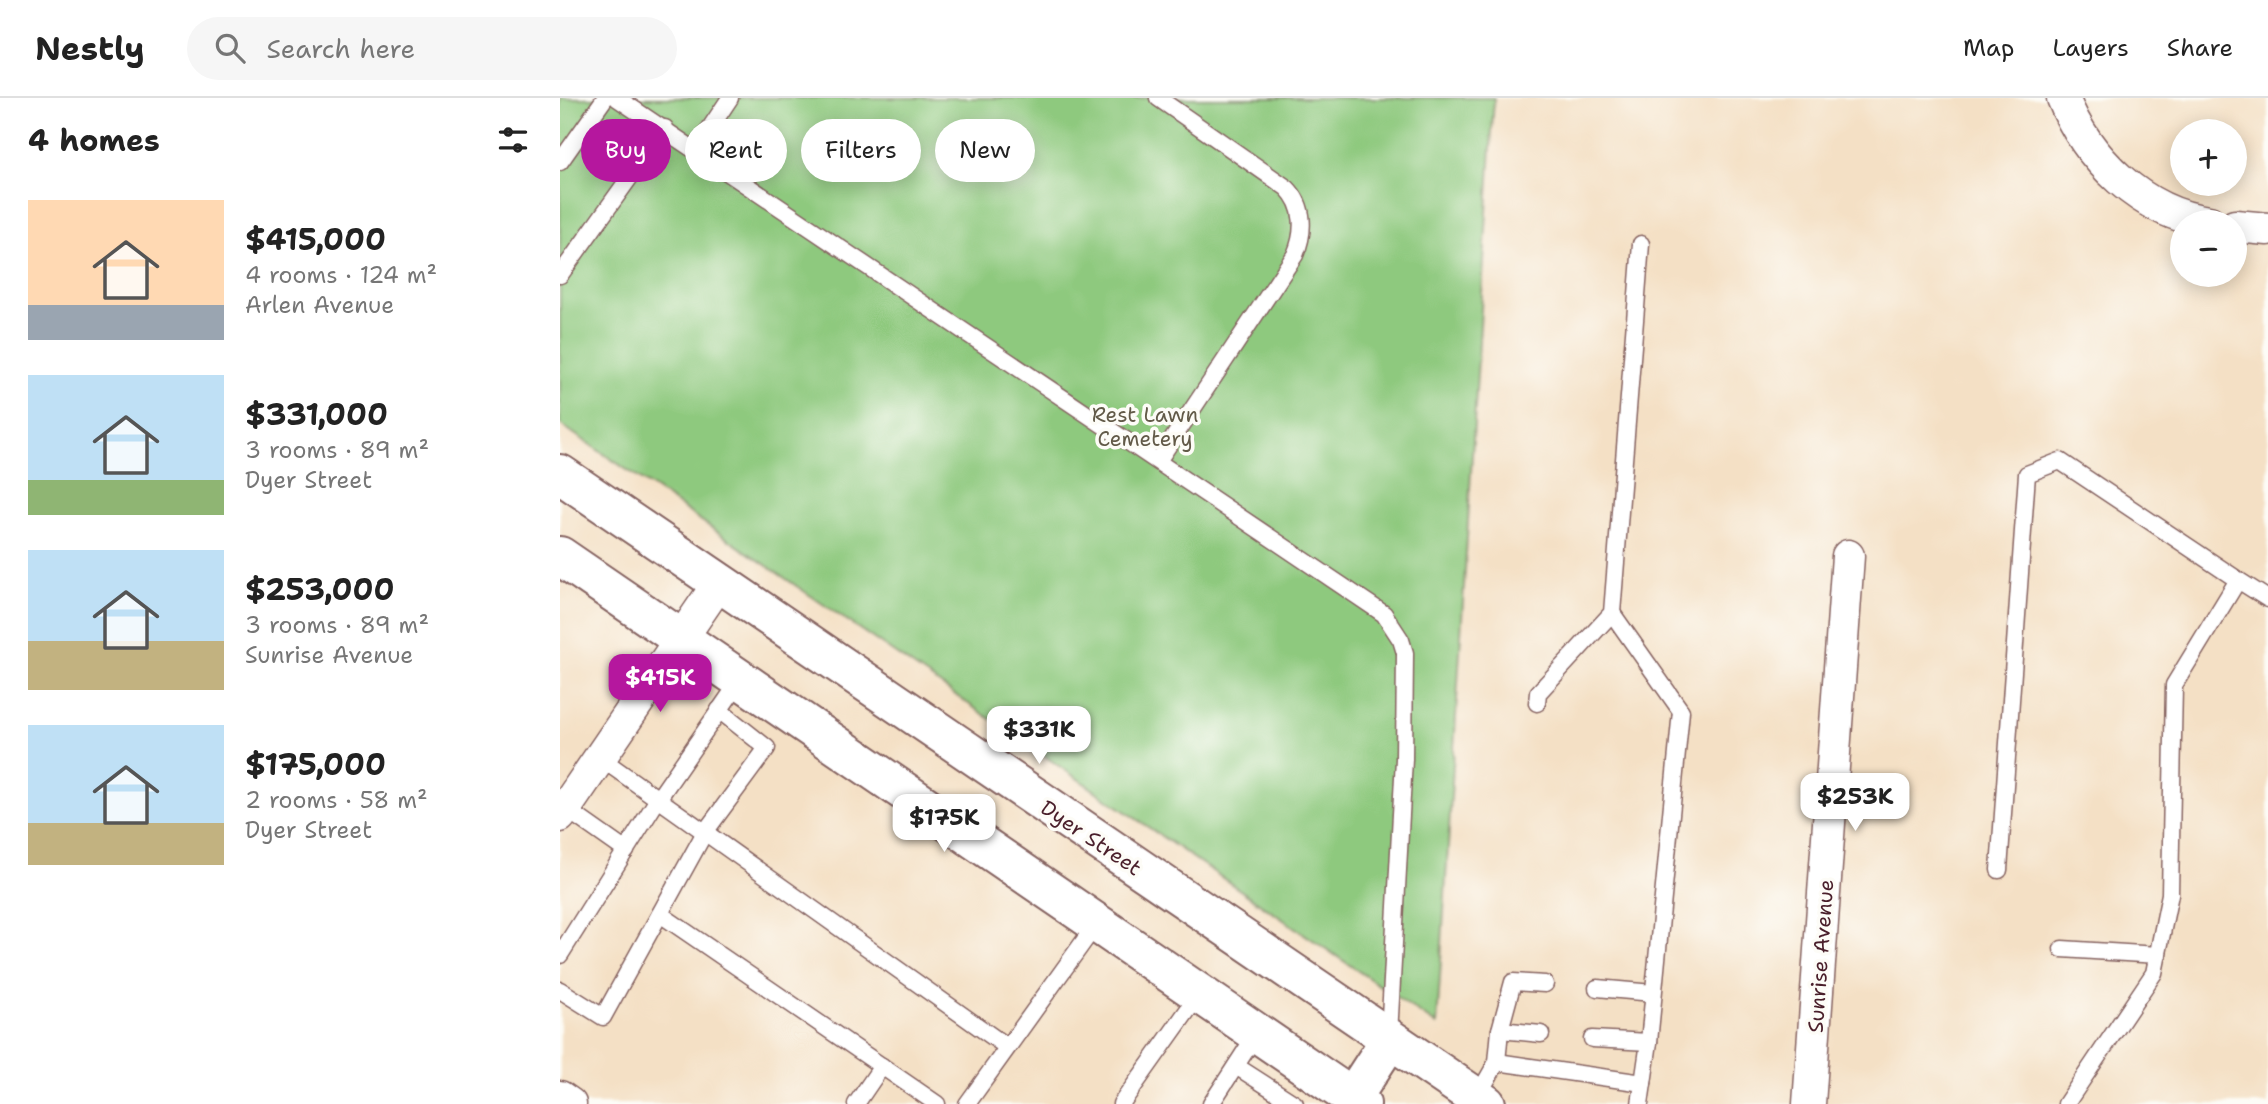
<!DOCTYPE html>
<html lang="en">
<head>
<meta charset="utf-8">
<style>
	:root { --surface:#fff; --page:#f6f6f6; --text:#222; --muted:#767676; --line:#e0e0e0; --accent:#b5179e }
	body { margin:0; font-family:"Shantell Sans",sans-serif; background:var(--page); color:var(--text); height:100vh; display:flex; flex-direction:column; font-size:26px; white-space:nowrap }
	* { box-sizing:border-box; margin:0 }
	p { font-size:23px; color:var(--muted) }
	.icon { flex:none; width:38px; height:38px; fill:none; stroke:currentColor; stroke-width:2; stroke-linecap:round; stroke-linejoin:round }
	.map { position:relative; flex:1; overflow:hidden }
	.sheet { display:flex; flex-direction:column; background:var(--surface); width:560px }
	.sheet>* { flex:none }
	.guide { position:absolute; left:21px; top:21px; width:665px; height:63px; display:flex; gap:14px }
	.fabs { position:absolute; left:1610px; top:21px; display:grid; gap:14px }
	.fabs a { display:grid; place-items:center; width:77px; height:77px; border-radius:50%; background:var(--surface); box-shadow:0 4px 18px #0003; font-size:35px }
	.price { position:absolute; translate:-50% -60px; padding:0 16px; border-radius:14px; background:#fff; color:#222; font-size:23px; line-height:46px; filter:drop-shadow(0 2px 4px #0008) }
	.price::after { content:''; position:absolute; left:50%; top:42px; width:21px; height:16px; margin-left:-10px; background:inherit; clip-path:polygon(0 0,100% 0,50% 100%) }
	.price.selected { background:var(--accent); color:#fff }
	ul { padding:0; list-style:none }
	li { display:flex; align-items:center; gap:21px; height:175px; padding:0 28px }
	li span { display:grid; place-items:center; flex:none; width:196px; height:140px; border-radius:0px; color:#555 }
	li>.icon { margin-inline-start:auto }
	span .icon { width:84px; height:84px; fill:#fffc; stroke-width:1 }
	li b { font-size:30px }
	h2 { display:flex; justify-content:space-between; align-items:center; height:84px; padding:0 28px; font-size:30px }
	.tag { padding:0 24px; border-radius:32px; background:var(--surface); box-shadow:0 4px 18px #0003; font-size:24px; line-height:63px }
	.tag.selected { background:var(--accent); color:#fff }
	header { display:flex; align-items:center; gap:42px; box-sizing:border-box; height:98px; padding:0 35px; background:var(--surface); border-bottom:2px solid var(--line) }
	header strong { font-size:33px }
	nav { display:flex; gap:38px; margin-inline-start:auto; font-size:24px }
	.search { width:490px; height:63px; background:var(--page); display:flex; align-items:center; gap:18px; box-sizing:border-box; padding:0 24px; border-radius:38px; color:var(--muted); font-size:26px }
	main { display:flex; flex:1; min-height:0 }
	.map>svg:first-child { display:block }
	.green { fill:#8ec97e; stroke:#6c7454; stroke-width:2 }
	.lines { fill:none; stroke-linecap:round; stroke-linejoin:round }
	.lane-casing { stroke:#866361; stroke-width:19 }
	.street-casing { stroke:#866361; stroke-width:35 }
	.secondary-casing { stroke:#866361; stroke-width:42 }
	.lane { stroke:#fff; stroke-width:16 }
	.street { stroke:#fff; stroke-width:32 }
	.secondary { stroke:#fff; stroke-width:38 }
	.labels { text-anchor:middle; stroke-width:7; stroke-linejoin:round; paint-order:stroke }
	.park-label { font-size:21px; fill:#625a48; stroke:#fdfcf7 }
	.street-label { font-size:21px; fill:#4a1f2b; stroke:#fdfcf7 }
</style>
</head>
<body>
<header>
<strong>Nestly</strong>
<div class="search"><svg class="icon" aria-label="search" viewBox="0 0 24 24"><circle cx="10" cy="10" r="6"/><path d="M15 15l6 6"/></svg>Search here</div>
<nav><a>Map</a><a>Layers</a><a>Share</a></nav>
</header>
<main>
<section class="sheet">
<h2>4 homes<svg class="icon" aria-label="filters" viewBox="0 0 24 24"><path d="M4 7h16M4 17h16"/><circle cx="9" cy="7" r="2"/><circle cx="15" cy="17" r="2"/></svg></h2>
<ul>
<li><span style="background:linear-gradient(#ffd9b3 75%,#9aa5b1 0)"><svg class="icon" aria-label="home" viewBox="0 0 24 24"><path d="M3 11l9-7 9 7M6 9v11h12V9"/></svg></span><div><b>$415,000</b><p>4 rooms · 124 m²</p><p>Arlen Avenue</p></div></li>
<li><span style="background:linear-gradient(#bfe0f5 75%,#8fb573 0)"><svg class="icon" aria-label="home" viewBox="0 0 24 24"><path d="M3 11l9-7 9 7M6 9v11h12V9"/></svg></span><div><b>$331,000</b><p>3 rooms · 89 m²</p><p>Dyer Street</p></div></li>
<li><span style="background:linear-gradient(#bfe0f5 65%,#c2b280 0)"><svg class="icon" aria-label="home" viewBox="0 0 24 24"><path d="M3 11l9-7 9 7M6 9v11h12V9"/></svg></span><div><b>$253,000</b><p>3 rooms · 89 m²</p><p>Sunrise Avenue</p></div></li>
<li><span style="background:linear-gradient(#bfe0f5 70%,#c2b280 0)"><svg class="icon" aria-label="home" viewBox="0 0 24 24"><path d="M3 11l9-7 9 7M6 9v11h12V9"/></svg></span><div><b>$175,000</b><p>2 rooms · 58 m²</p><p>Dyer Street</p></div></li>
</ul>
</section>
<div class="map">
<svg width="1708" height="1006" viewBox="0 0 1708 1006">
	<rect width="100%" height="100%" fill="#fdfcf7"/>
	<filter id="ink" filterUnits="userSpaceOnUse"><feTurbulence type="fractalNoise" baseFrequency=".0143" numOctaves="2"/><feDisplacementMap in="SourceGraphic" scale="14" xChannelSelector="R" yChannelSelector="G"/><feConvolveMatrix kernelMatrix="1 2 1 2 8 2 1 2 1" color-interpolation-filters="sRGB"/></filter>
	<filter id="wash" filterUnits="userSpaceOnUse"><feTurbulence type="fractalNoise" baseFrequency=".00686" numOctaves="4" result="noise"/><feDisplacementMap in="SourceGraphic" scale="28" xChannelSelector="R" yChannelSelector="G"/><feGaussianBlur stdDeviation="1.57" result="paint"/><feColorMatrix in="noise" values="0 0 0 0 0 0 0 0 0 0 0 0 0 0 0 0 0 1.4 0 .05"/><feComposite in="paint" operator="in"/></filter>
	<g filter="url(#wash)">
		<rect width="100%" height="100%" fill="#f4e0c5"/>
		<polygon class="green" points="0,0 934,0 877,927 0,326"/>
	</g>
	<g filter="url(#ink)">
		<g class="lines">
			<defs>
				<g id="lane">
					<polyline points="57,0 824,516 841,542 845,555 844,661 829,937"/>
					<polyline points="136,51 170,0"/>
					<polyline points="0,64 45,0"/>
					<polyline points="0,177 105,30"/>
					<path d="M598,363L735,157C745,134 745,108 727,90L598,0"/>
					<polyline points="1052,515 1121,613 1089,944 1080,1006"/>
					<polyline points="977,605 978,595 1052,515 1081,146"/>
					<polyline points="39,659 447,949"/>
					<polyline points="5,710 66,753"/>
					<polyline points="1439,772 1467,376 1500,363 1678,482"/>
					<polyline points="100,816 377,1006"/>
					<polyline points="1502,851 1598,857"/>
					<polyline points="0,857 98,701 181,581"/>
					<polyline points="1037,890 1093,895"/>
					<polyline points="0,892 43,919 145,734 207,650 159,612"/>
					<polyline points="940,932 981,936"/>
					<polyline points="1032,941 1089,944"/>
					<polyline points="937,964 1083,985"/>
					<polyline points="676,968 735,1006"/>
					<polyline points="917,999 937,964 940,932 953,884 985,886"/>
					<polyline points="296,1006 322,968"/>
					<polyline points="407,1006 537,825"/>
					<polyline points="561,1006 640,895"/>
					<polyline points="651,1006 697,935"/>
					<polyline points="1506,1006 1594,875 1610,796 1614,587 1678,482 1708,501"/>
				</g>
				<g id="street">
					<path d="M1503,0C1527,61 1582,115 1649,124"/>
					<polyline points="1675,128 1708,131"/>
					<polyline points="0,718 159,485"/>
					<polyline points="0,999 10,1006"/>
					<polyline points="1249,1006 1288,458"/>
				</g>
				<g id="secondary">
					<polyline points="0,376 926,1006"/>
					<polyline points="0,458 801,1006"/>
					<polyline points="792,1000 829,943"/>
				</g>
			</defs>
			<use href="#lane" class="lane-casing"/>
			<use href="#street" class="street-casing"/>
			<use href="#secondary" class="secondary-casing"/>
			<use href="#lane" class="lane"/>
			<use href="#street" class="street"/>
			<use href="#secondary" class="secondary"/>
		</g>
	</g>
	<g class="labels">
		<g class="park-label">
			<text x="585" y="324">Rest Lawn<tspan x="585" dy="24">Cemetery</tspan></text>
		</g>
		<g class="street-label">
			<text transform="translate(531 740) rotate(34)" y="7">Dyer Street</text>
			<text transform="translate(1261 858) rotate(-86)" y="7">Sunrise Avenue</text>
		</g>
	</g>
</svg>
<div class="fabs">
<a>+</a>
<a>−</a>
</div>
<b class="price selected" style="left:100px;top:616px">$415K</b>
<b class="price" style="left:479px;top:668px">$331K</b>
<b class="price" style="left:1295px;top:735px">$253K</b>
<b class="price" style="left:384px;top:756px">$175K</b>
<div class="guide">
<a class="tag selected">Buy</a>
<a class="tag">Rent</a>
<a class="tag">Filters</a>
<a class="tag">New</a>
</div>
</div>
</main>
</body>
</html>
